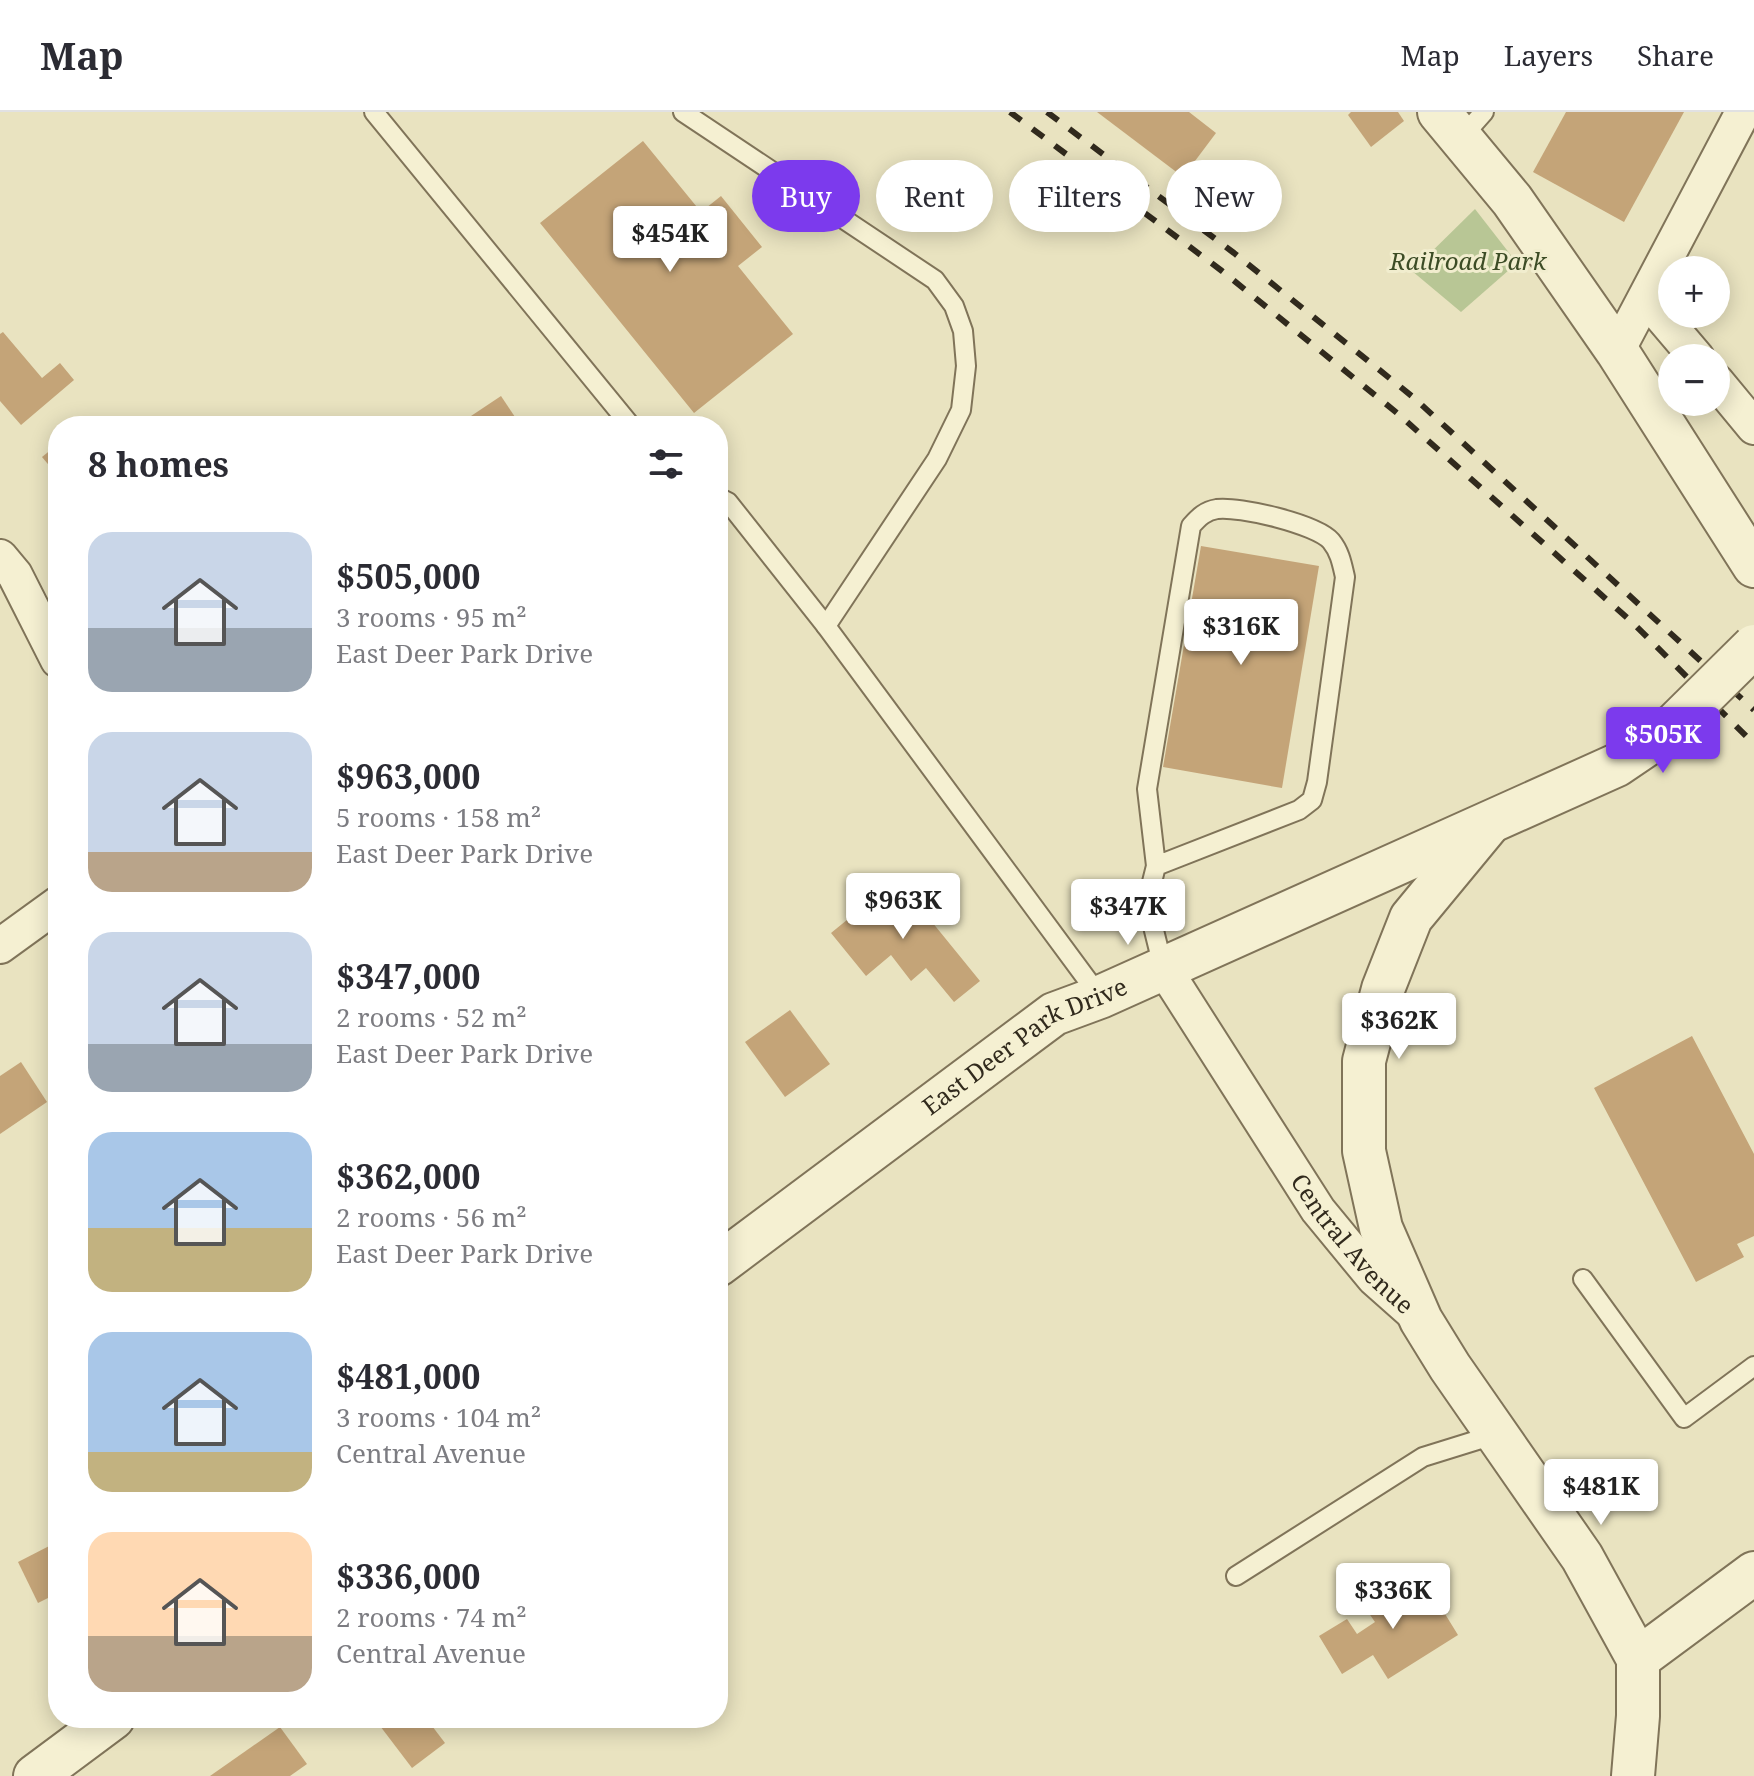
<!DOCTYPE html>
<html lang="en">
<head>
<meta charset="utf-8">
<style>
	:root { --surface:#fff; --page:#f7f7f7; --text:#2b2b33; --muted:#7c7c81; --line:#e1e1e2; --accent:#7c3aed }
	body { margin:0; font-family:"Noto Serif",serif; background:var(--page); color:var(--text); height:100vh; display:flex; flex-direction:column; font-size:30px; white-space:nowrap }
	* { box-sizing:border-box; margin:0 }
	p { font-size:26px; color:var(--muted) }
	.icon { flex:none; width:44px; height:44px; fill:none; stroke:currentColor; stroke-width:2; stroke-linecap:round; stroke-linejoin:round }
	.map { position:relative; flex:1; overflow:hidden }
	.side { position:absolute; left:48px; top:304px; width:680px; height:1312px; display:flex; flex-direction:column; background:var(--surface); border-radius:32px; box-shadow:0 4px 20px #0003 }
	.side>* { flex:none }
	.banner { position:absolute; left:752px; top:48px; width:760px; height:72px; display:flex; gap:16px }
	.controls { position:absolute; left:1658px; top:144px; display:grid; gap:16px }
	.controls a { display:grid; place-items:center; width:72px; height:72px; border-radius:50%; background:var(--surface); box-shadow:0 4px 20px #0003; font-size:40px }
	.price { position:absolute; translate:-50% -68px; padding:0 18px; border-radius:8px; background:#fff; color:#222; font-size:26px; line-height:52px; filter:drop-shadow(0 2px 4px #0008) }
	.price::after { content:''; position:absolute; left:50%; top:48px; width:24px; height:18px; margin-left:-12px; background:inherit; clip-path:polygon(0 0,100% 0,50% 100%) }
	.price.on { background:var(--accent); color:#fff }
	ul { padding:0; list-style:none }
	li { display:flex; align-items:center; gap:24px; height:200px; padding:0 40px }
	li span { display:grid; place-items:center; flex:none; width:224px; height:160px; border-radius:24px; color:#555 }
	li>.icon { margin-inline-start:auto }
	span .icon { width:96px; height:96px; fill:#fffc; stroke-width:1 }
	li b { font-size:34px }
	h2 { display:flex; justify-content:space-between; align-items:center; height:96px; padding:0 40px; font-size:34px }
	.chip { padding:0 28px; border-radius:36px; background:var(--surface); box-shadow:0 4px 20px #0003; font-size:28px; line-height:72px }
	.chip.on { background:var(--accent); color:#fff }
	header { display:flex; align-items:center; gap:48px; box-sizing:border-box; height:112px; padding:0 40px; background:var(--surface); border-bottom:2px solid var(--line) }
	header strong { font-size:38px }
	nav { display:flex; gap:44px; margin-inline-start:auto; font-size:28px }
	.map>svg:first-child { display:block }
	.green { fill:#b8c695 }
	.building { fill:#c4a478 }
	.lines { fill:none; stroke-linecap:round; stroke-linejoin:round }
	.service-casing { stroke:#807459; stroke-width:22 }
	.minor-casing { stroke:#807459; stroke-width:38 }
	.tertiary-casing { stroke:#807459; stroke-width:46 }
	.service { stroke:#f5f0d2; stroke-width:18 }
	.minor { stroke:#f5f0d2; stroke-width:34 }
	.tertiary { stroke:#f5f0d2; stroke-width:42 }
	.rail { stroke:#312a1d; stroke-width:6; stroke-dasharray:14 14; stroke-linecap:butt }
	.tertiary-bridge-casing { stroke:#807459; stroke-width:46; stroke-linecap:butt }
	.tertiary-bridge { stroke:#f5f0d2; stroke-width:42 }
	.labels { text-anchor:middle; stroke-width:6; stroke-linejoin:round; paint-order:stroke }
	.park-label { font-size:24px; font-style:italic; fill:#3c4c25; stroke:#f1edce }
	.street-label { font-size:24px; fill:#312a1d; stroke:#f1edce }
</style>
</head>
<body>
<header>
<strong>Map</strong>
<nav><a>Map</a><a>Layers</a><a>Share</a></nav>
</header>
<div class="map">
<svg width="1754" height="1664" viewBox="0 0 1754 1664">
	<rect width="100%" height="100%" fill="#e9e3c0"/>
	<polygon class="green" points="1475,97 1517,151 1461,200 1412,159"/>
	<g class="building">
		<polygon points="1097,0 1189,0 1216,21 1183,65"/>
		<polygon points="1351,0 1398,0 1404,9 1371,35 1348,3"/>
		<polygon points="1566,0 1684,0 1624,110 1533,60"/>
		<polygon points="643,29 701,100 721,84 762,135 738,154 793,222 694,301 540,111"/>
		<polygon points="3,220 42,266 60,251 74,268 21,313 0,289 0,222"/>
		<polygon points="501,284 521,314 456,314"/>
		<polygon points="58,332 58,364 42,345"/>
		<polygon points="1201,434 1319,454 1282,676 1163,655"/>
		<polygon points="897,767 980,869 954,890 926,856 911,869 891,843 866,864 831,821"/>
		<polygon points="790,898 830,952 785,985 745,930"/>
		<polygon points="1692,924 1754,1042 1754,1124 1737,1132 1744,1145 1696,1170 1594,976"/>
		<polygon points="21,950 47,990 0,1022 0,964"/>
		<polygon points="57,1430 58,1481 38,1491 18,1450"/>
		<polygon points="1421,1463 1458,1523 1388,1567 1373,1543 1342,1562 1319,1524 1347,1507 1357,1522 1375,1510 1366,1497"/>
		<polygon points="374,1606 426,1606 445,1631 412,1656"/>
		<polygon points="280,1615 307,1652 290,1664 210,1664"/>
	</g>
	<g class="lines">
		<defs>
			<g id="service">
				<polyline points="374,0 631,314"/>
				<polyline points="683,0 935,168 954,194 963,219 966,254 961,298 937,347 826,514"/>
				<polyline points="1461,26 1484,0"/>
				<polyline points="718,385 728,390 826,514 1100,885"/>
				<path d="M1156,754L1147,677L1191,414C1199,405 1205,399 1217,397C1239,394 1316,412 1331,429C1340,440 1342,452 1345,465L1317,670L1312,688L1299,698L1156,754L1147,790L1163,855"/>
				<polyline points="1583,1167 1684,1306 1754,1254"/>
				<polyline points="1236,1464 1423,1345 1497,1322"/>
			</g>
			<g id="minor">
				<polyline points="1646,186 1697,246"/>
				<polyline points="1617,239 1743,0"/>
				<polyline points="1716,269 1754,315"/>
				<polyline points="0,445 15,463 58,548"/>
				<polyline points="0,834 58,792"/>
				<path id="s1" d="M1163,855L1318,1098L1374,1166L1418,1205"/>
			</g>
			<g id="tertiary">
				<polyline points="1439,0 1512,88 1617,239 1754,454"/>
				<polyline points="1487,714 1411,806 1383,877 1364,949 1364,1039 1381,1116 1421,1208 1450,1255 1582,1445 1638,1547 1638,1604 1633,1664"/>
				<path id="s2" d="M718,1153L1054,902L1100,885L1617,653L1670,617"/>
				<polyline points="1638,1547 1754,1461"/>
				<polyline points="35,1664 113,1606"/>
			</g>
		</defs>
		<use href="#service" class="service-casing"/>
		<use href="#minor" class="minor-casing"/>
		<use href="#tertiary" class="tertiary-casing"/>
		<use href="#service" class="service"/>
		<use href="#minor" class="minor"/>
		<use href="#tertiary" class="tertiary"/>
		<g class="rail">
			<polyline points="1010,0 1222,159 1397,301 1633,511 1754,632"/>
			<polyline points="1047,0 1234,141 1413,285 1754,598"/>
		</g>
		<defs>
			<polyline id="tertiary-bridge" points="1670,617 1754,534"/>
		</defs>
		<use href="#tertiary-bridge" class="tertiary-bridge-casing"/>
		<use href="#tertiary-bridge" class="tertiary-bridge"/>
	</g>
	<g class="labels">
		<g class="park-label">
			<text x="1468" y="158">Railroad Park</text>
		</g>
		<g class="street-label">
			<text dy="8" stroke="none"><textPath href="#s2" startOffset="378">East Deer Park Drive</textPath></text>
			<text dy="8" stroke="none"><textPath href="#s1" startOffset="336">Central Avenue</textPath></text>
		</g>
	</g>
</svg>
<div class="controls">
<a>+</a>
<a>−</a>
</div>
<b class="price" style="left:670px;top:162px">$454K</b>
<b class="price" style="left:1241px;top:555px">$316K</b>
<b class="price on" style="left:1663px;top:663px">$505K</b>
<b class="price" style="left:903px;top:829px">$963K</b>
<b class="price" style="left:1128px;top:835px">$347K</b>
<b class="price" style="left:1399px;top:949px">$362K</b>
<b class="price" style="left:1601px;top:1415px">$481K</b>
<b class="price" style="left:1393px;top:1519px">$336K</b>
<div class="banner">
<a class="chip on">Buy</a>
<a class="chip">Rent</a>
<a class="chip">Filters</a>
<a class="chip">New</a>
</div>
<section class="side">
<h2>8 homes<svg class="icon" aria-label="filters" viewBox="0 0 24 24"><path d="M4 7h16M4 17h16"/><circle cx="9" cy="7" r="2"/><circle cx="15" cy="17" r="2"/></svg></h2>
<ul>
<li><span style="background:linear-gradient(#c9d6e8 60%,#9aa5b1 0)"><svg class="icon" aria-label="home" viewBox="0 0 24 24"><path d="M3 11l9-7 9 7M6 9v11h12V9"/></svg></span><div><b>$505,000</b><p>3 rooms · 95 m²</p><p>East Deer Park Drive</p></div></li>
<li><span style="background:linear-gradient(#c9d6e8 75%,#b9a48a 0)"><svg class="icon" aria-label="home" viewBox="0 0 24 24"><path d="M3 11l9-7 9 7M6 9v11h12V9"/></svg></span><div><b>$963,000</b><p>5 rooms · 158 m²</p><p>East Deer Park Drive</p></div></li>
<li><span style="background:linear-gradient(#c9d6e8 70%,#9aa5b1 0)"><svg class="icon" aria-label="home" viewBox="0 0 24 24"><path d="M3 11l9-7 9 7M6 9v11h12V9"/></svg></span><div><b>$347,000</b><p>2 rooms · 52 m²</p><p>East Deer Park Drive</p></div></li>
<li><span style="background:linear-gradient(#a9c7e8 60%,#c2b280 0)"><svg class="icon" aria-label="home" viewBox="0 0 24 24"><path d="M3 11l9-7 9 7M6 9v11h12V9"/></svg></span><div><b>$362,000</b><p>2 rooms · 56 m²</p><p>East Deer Park Drive</p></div></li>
<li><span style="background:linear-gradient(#a9c7e8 75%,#c2b280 0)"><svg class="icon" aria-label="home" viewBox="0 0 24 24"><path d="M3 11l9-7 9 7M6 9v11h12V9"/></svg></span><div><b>$481,000</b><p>3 rooms · 104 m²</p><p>Central Avenue</p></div></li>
<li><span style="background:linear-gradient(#ffd9b3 65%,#b9a48a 0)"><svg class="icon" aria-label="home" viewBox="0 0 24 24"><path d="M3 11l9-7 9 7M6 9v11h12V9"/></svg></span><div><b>$336,000</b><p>2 rooms · 74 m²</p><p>Central Avenue</p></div></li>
</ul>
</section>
</div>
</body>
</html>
